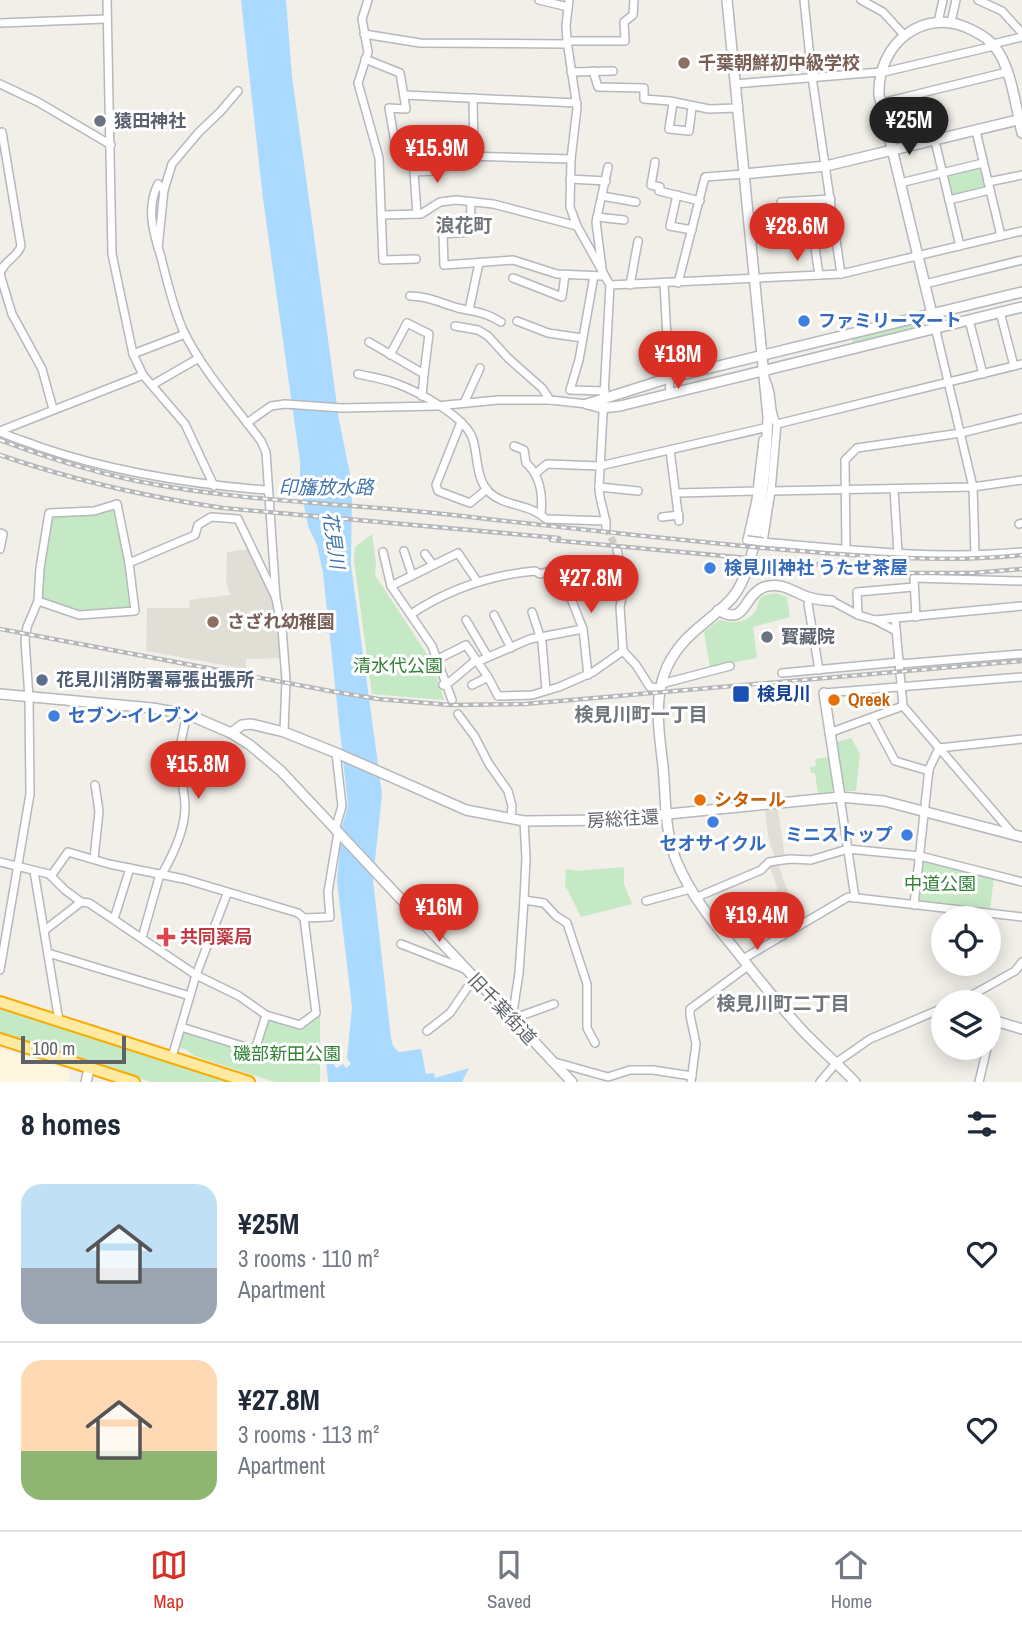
<!DOCTYPE html>
<html lang="en">
<head>
<meta charset="utf-8">
<style>
	:root { --surface:#fff; --page:#f2f2f3; --text:#1f2937; --muted:#747a83; --line:#e0e1e3; --accent:#d93025 }
	body { margin:0; font-family:"Archivo Narrow","Noto Sans JP",sans-serif; background:var(--page); color:var(--text); height:100vh; display:flex; flex-direction:column; font-size:26px; white-space:nowrap }
	* { box-sizing:border-box; margin:0 }
	p { font-size:23px; color:var(--muted) }
	.icon { flex:none; width:38px; height:38px; fill:none; stroke:currentColor; stroke-width:2; stroke-linecap:round; stroke-linejoin:round }
	.map { position:relative; height:1082px; overflow:hidden }
	.drawer { display:flex; flex-direction:column; background:var(--surface); flex:1 }
	.drawer>* { flex:none }
	.controls { position:absolute; left:931px; top:906px; display:grid; gap:14px }
	.controls a { display:grid; place-items:center; width:70px; height:70px; border-radius:50%; background:var(--surface); box-shadow:0 4px 18px #0003; font-size:35px }
	.scale { position:absolute; left:21px; bottom:18px; width:105px; box-sizing:border-box; padding-left:7px; border:4px solid #5f6368; border-top:0; font-size:19px; line-height:24px; white-space:nowrap; color:#5f6368; -webkit-text-stroke:5px #fff; paint-order:stroke }
	.price { position:absolute; translate:-50% -60px; padding:0 16px; border-radius:24px; background:var(--accent); color:#fff; font-size:23px; line-height:46px; filter:drop-shadow(0 2px 4px #0008) }
	.price::after { content:''; position:absolute; left:50%; top:42px; width:21px; height:16px; margin-left:-10px; background:inherit; clip-path:polygon(0 0,100% 0,50% 100%) }
	.price.active { background:#222; color:#fff }
	ul { padding:0; list-style:none }
	li { display:flex; align-items:center; gap:21px; height:175px; padding:0 21px }
	li+li { border-top:2px solid var(--line) }
	li span { display:grid; place-items:center; flex:none; width:196px; height:140px; border-radius:21px; color:#555 }
	li>.icon { margin-inline-start:auto }
	span .icon { width:84px; height:84px; fill:#fffc; stroke-width:1 }
	li b { font-size:30px }
	h2 { display:flex; justify-content:space-between; align-items:center; height:84px; padding:0 21px; font-size:30px }
	.menu { display:flex; justify-content:space-around; align-items:center; height:98px; border-top:2px solid var(--line); background:var(--surface); font-size:19px; color:var(--muted) }
	.menu a { display:grid; justify-items:center; gap:4px }
	.menu .active { color:var(--accent) }
	.map>svg:first-child { display:block }
	.commercial { fill:#fef7e0 }
	.education { fill:#e1ded6 }
	.green { fill:#c5e8c5 }
	.water { fill:#aadaff }
	.lines { fill:none; stroke-linecap:round; stroke-linejoin:round }
	.minor-tunnel { stroke:#ccccc8; stroke-width:7; stroke-dasharray:7 3.5; stroke-linecap:butt }
	.minor-casing { stroke:#b5b8bc; stroke-width:10 }
	.tertiary-casing { stroke:#b5b8bc; stroke-width:12 }
	.trunk-casing { stroke:#f9ab00; stroke-width:14 }
	.minor { stroke:#fff; stroke-width:7 }
	.tertiary { stroke:#fff; stroke-width:9 }
	.trunk { stroke:#feeaa1; stroke-width:10 }
	.rail-casing { stroke:#b6b7b8; stroke-width:4.5 }
	.rail { stroke:#fff; stroke-width:2; stroke-dasharray:5; stroke-linecap:butt }
	.minor-bridge-casing { stroke:#b5b8bc; stroke-width:10; stroke-linecap:butt }
	.minor-bridge { stroke:#fff; stroke-width:7 }
	.education-dot { fill:#8d6e63; stroke:#fff; stroke-width:2.5 }
	.worship-dot { fill:#6b7280; stroke:#fff; stroke-width:2.5 }
	.shop-dot { fill:#3f7fe0; stroke:#fff; stroke-width:2.5 }
	.service-dot { fill:#5c6f8a; stroke:#fff; stroke-width:2.5 }
	.transit-dot { fill:#1a4fb4; stroke:#fff; stroke-width:2.5 }
	.food-dot { fill:#e8710a; stroke:#fff; stroke-width:2.5 }
	.health-dot { fill:#e0444e; stroke:#fff; stroke-width:2.5 }
	.labels { text-anchor:middle; stroke-width:6; stroke-linejoin:round; paint-order:stroke }
	.education-label { font-size:18px; font-weight:bold; fill:#785e54; stroke:#fff; text-anchor:start }
	.worship-label { font-size:18px; font-weight:bold; fill:#5b616d; stroke:#fff; text-anchor:start }
	.shop-label { font-size:18px; font-weight:bold; fill:#366cbe; stroke:#fff; text-anchor:start }
	.park-label { font-size:18px; fill:#348238; stroke:#fff }
	.service-label { font-size:18px; font-weight:bold; fill:#4e5e75; stroke:#fff; text-anchor:start }
	.transit-label { font-size:18px; font-weight:bold; fill:#164399; stroke:#fff; text-anchor:start }
	.food-label { font-size:18px; font-weight:bold; fill:#c56008; stroke:#fff; text-anchor:start }
	.street-label { font-size:18px; fill:#5f6368; stroke:#fff }
	.health-label { font-size:18px; font-weight:bold; fill:#be3a42; stroke:#fff; text-anchor:start }
	.neighbourhood-label { font-size:19px; font-weight:bold; fill:#70757a; stroke:#fff }
	.water-label { font-size:19px; font-style:italic; fill:#4174aa; stroke:#fff }
</style>
</head>
<body>
<div class="map">
<svg width="1022" height="1082" viewBox="0 0 1022 1082">
	<rect width="100%" height="100%" fill="#f1efe8"/>
	<polygon class="commercial" points="0,1049 63,1068 68,1071 70,1082 0,1082"/>
	<g class="education">
		<polygon points="249,549 276,605 283,658 246,659 246,669 146,651 147,608 190,608 189,600 230,595 226,582 227,552"/>
		<polygon points="778,810 785,858 775,859 768,836 765,811"/>
		<polygon points="777,862 791,899 771,907 766,895 778,890 769,865"/>
	</g>
	<g class="green">
		<polygon points="980,167 982,168 986,189 953,197 946,177 948,175"/>
		<polygon points="926,318 930,322 928,327 856,345 852,341 852,337"/>
		<polygon points="114,507 116,509 128,567 132,607 79,613 42,598 40,595 50,517"/>
		<polygon points="372,534 376,563 375,575 432,662 444,700 372,694 354,560 355,547"/>
		<path d="M776,593L787,597L790,617L753,627L757,658L710,667L704,632L719,620C733,624 748,623 756,610C759,604 758,598 765,595C768,594 772,594 776,593Z"/>
		<polygon points="851,738 860,754 856,791 847,791 842,787 836,742"/>
		<polygon points="829,757 834,788 830,792 818,793 815,773 811,773 810,767 816,766 815,759"/>
		<polygon points="925,860 994,877 990,910 922,903 918,898 922,862"/>
		<polygon points="624,867 624,884 632,904 581,917 565,885 566,869 577,871"/>
		<polygon points="0,1007 229,1082 150,1082 0,1032"/>
		<polygon points="320,1014 320,1082 275,1082 194,1056 187,1050 179,1047 183,1034 186,1032 257,1054 268,1022 271,1020 301,1029"/>
	</g>
	<polygon class="water" points="241,0 286,0 292,77 307,185 339,420 352,484 351,565 382,794 373,880 391,1038 393,1046 399,1052 421,1049 426,1074 434,1073 435,1078 469,1068 462,1082 328,1082 326,1060 330,1060 337,1068 343,1064 346,1068 351,1064 347,1058 352,1007 337,881 342,826 348,806 323,573 317,545 308,526 300,484 300,461 263,199"/>
	<g class="lines">
		<polyline class="minor-tunnel" points="606,528 617,549"/>
		<defs>
			<g id="minor">
				<polyline points="107,0 112,254 133,354 143,375 185,424 214,486"/>
				<polyline points="368,0 362,19 368,52 358,83 379,158 383,260 416,259"/>
				<polyline points="539,0 568,7"/>
				<path d="M569,0L566,25L567,41L577,108L571,159L570,207L577,226L610,285L599,487C599,502 606,513 606,528"/>
				<polyline points="804,0 812,77 841,274"/>
				<polyline points="861,0 883,12 904,35"/>
				<polyline points="978,0 1002,11 1022,33"/>
				<polyline points="938,22 943,0"/>
				<polyline points="951,22 956,0"/>
				<polyline points="0,23 106,19"/>
				<polyline points="364,34 420,43 567,44"/>
				<polyline points="567,41 625,41 624,22 633,15 634,0"/>
				<polyline points="993,44 1022,37"/>
				<polyline points="365,59 400,73 406,109 389,108 397,154 571,159"/>
				<polyline points="593,71 598,87 644,88 644,99 670,101 709,109 737,108"/>
				<polyline points="571,72 613,71"/>
				<polyline points="880,73 994,46"/>
				<polyline points="0,84 38,102 111,145"/>
				<polyline points="735,84 880,72"/>
				<polyline points="404,95 577,103"/>
				<polyline points="473,98 474,156"/>
				<polyline points="673,103 669,129 689,131 692,107"/>
				<polyline points="881,103 1007,72"/>
				<polyline points="976,131 1001,236"/>
				<polyline points="935,141 960,246"/>
				<polyline points="655,162 651,185 660,187 659,191 700,201"/>
				<polyline points="570,179 606,181"/>
				<polyline points="988,182 1022,175"/>
				<polyline points="900,183 983,163"/>
				<polyline points="164,190 172,164 199,132 220,112 238,91"/>
				<polyline points="677,195 670,226 692,230"/>
				<polyline points="602,196 636,202"/>
				<polyline points="949,200 990,190"/>
				<polyline points="471,202 470,232 443,234 444,265 513,260 557,274 603,276 596,222 608,167"/>
				<polyline points="781,202 831,199"/>
				<polyline points="417,214 414,172 434,171 432,155"/>
				<polyline points="381,215 421,214 440,202 456,200 493,204 577,226"/>
				<polyline points="597,217 624,220"/>
				<polyline points="751,236 779,233"/>
				<path d="M158,248L164,190L158,184C146,208 153,232 161,257C167,281 173,307 183,330C202,370 235,406 261,441L266,452L276,599L282,628L286,680L284,732"/>
				<path d="M0,274C3,261 17,258 21,246L2,132"/>
				<polyline points="0,274 12,314 42,369 53,409"/>
				<polyline points="819,275 812,227 834,225"/>
				<polyline points="594,276 579,360 570,390 605,391"/>
				<polyline points="513,278 562,297 565,275"/>
				<polyline points="664,283 670,394"/>
				<polyline points="678,283 705,177 744,174"/>
				<polyline points="925,284 1022,260"/>
				<polyline points="610,285 841,274 1022,231"/>
				<polyline points="630,285 638,241"/>
				<path d="M410,296C432,297 439,303 458,308C476,312 485,312 501,322"/>
				<polyline points="469,310 479,263"/>
				<polyline points="1000,312 1014,366"/>
				<polyline points="932,314 973,487 975,554"/>
				<polyline points="969,320 983,374"/>
				<polyline points="517,321 548,333 582,338"/>
				<polyline points="455,326 478,330 488,336 508,358 542,388 550,400"/>
				<polyline points="369,342 424,374 429,334 407,323 390,355"/>
				<polyline points="133,354 185,334"/>
				<path d="M358,374C371,377 384,379 395,383C417,391 467,417 473,440C478,457 476,478 488,491C503,507 530,503 546,519L606,521"/>
				<path d="M766,381C774,394 768,412 777,424L771,491L763,542C849,550 936,560 1022,552"/>
				<polyline points="152,385 199,358"/>
				<polyline points="422,396 424,374"/>
				<polyline points="464,403 480,368"/>
				<polyline points="461,422 436,485 438,491 470,503 487,489"/>
				<polyline points="247,423 271,406 285,404 342,408 437,406 498,400 550,400 587,404"/>
				<polyline points="777,424 1022,364"/>
				<polyline points="0,431 143,375"/>
				<path d="M0,432C13,438 27,442 40,447C113,472 190,484 266,490"/>
				<path d="M514,446L524,450L526,463C540,475 543,495 541,513"/>
				<polyline points="670,450 679,521"/>
				<polyline points="535,474 547,464 600,466 764,428"/>
				<polyline points="599,487 638,491"/>
				<polyline points="894,489 898,553"/>
				<polyline points="771,491 973,487 1022,480"/>
				<polyline points="677,493 757,491"/>
				<polyline points="662,517 679,515"/>
				<polyline points="1019,524 1022,523"/>
				<polyline points="0,533 3,534 0,549"/>
				<polyline points="747,540 756,500 763,440"/>
				<polyline points="617,549 624,585 620,607 623,651 636,665 650,687 659,688"/>
				<polyline points="846,549 845,460 857,448 961,433 1022,418"/>
				<polyline points="404,551 412,575"/>
				<polyline points="383,552 391,586 432,646 452,700"/>
				<polyline points="425,554 433,565"/>
				<polyline points="129,563 195,535 198,525 211,517 238,519 276,598"/>
				<polyline points="557,563 583,629 588,675"/>
				<polyline points="562,575 600,563 604,576 624,575"/>
				<polyline points="391,586 458,553 477,581"/>
				<polyline points="832,601 858,615 875,620 1022,606"/>
				<polyline points="808,604 819,670"/>
				<polyline points="532,612 542,642 546,690"/>
				<path d="M411,614C449,589 490,575 535,571L540,574L559,568"/>
				<polyline points="494,615 511,648"/>
				<polyline points="858,615 857,592 914,587"/>
				<polyline points="916,617 914,578 1022,581"/>
				<polyline points="895,618 903,706 1013,834"/>
				<polyline points="466,620 488,657"/>
				<polyline points="875,620 896,631"/>
				<polyline points="438,659 466,645 488,677 498,696 532,695 559,687 593,672 623,651"/>
				<polyline points="477,662 530,639 583,629"/>
				<polyline points="900,664 1022,654"/>
				<polyline points="782,673 900,662"/>
				<polyline points="661,684 730,666"/>
				<polyline points="443,685 451,681 476,660"/>
				<polyline points="472,685 488,677"/>
				<polyline points="824,693 1022,677"/>
				<polyline points="458,714 475,737 489,764 508,791 512,806 511,819"/>
				<polyline points="872,718 895,761 929,771"/>
				<polyline points="829,733 903,706"/>
				<polyline points="840,797 855,898"/>
				<polyline points="335,830 342,806 336,753"/>
				<polyline points="94,859 99,811 95,785"/>
				<polyline points="0,862 49,874 65,890 81,902 89,903 196,975 239,996 266,1015 300,1025 316,1013 304,918 330,917 328,892 338,832"/>
				<polyline points="34,871 59,1021"/>
				<path d="M162,874C173,855 185,831 185,807C185,790 179,775 179,758C180,743 184,728 187,714"/>
				<polyline points="51,876 68,852 109,864 184,879 298,913 304,918"/>
				<polyline points="695,898 761,870 769,862 790,859 811,860 848,849 920,856 1022,882"/>
				<polyline points="524,900 544,903 556,916 567,923 587,984 587,1028 595,1043"/>
				<polyline points="646,901 690,889"/>
				<polyline points="914,905 929,769 939,748 1022,739"/>
				<polyline points="114,919 130,868"/>
				<polyline points="45,930 81,902"/>
				<polyline points="142,938 160,874"/>
				<polyline points="401,944 465,969"/>
				<polyline points="48,953 190,996"/>
				<polyline points="743,959 848,897 1022,917"/>
				<polyline points="0,970 30,794 29,698 25,640 27,627 38,601 40,568 49,513 94,511 117,504 129,563 135,611 79,615 38,601"/>
				<polyline points="958,1003 1015,971 1022,962"/>
				<polyline points="512,1019 519,973 524,900 526,858 524,821"/>
				<polyline points="512,1019 554,1004"/>
				<polyline points="181,1027 255,1050 266,1015"/>
				<polyline points="427,1031 450,1013 474,978"/>
				<polyline points="989,1040 994,1020"/>
				<polyline points="172,1057 196,975 227,894"/>
				<polyline points="551,1061 608,1077 630,1070 653,1070 692,1076"/>
				<polyline points="691,1082 696,1044 690,1015 690,1009 748,966"/>
				<polyline points="820,1082 837,1062 870,1039 943,1008"/>
				<polyline points="979,1082 987,1048"/>
			</g>
			<g id="tertiary">
				<path d="M727,0L768,417C766,462 761,564 732,598C709,623 683,633 667,667C653,698 659,733 663,766C666,797 664,830 676,860C690,894 712,921 734,948C756,976 778,1004 802,1030C819,1048 838,1064 855,1082"/>
				<polyline points="744,174 826,166 1022,119"/>
				<path d="M932,314L879,95C877,44 924,5 972,30C980,34 989,39 994,46C1011,65 1016,108 1022,133"/>
				<polyline points="587,404 669,378 1022,292"/>
				<polyline points="588,404 602,408 620,406 1022,307"/>
				<path d="M718,610C747,627 742,596 764,587C780,582 791,590 805,596C814,600 823,600 832,601"/>
				<polyline points="824,693 840,797"/>
				<polyline points="0,694 152,708 187,714 231,733 250,745 281,771 572,1082"/>
				<polyline points="231,733 242,725 251,724 284,732 339,754 466,810 524,821 608,820 840,797 884,801 1022,837"/>
				<polyline points="989,1019 1022,1029"/>
				<polyline points="86,1082 89,1069"/>
			</g>
			<g id="trunk">
				<polyline points="0,1002 249,1082"/>
				<polyline points="0,1039 134,1082"/>
			</g>
		</defs>
		<use href="#minor" class="minor-casing"/>
		<use href="#tertiary" class="tertiary-casing"/>
		<use href="#trunk" class="trunk-casing"/>
		<use href="#minor" class="minor"/>
		<use href="#tertiary" class="tertiary"/>
		<use href="#trunk" class="trunk"/>
		<defs>
			<g id="rail">
				<path d="M0,440C45,457 90,471 137,481C240,502 348,503 453,515C556,527 659,538 763,548C850,555 935,564 1022,555"/>
				<path d="M0,455C72,480 147,497 223,508L559,538"/>
				<polyline points="551,540 909,573 972,573 1022,569"/>
				<polyline points="0,629 330,691 378,699 450,705 525,704 1022,661"/>
			</g>
		</defs>
		<use href="#rail" class="rail-casing"/>
		<use href="#rail" class="rail"/>
		<defs>
			<polyline id="minor-bridge" points="747,540 763,542"/>
		</defs>
		<use href="#minor-bridge" class="minor-bridge-casing"/>
		<use href="#minor-bridge" class="minor-bridge"/>
	</g>
	<g class="education-dot">
		<circle cx="684" cy="63" r="7"/>
		<circle cx="213" cy="622" r="7"/>
	</g>
	<g class="worship-dot">
		<circle cx="100" cy="121" r="7"/>
		<circle cx="767" cy="637" r="7"/>
	</g>
	<g class="shop-dot">
		<circle cx="804" cy="321" r="7"/>
		<circle cx="710" cy="568" r="7"/>
		<circle cx="54" cy="716" r="7"/>
		<circle cx="713" cy="822" r="7"/>
		<circle cx="907" cy="835" r="7"/>
	</g>
	<circle class="service-dot" cx="42" cy="680" r="7"/>
	<rect class="transit-dot" x="732" y="685" width="18" height="18" rx="3.5"/>
	<g class="food-dot">
		<circle cx="834" cy="700" r="7"/>
		<circle cx="700" cy="800" r="7"/>
	</g>
	<path class="health-dot" d="M162.5 926.5h7v7h7v7h-7v7h-7v-7h-7v-7h7z"/>
	<g class="labels">
		<g class="education-label">
			<text x="698" y="69">千葉朝鮮初中級学校</text>
			<text x="227" y="628">さざれ幼稚園</text>
		</g>
		<g class="worship-label">
			<text x="114" y="127">猿田神社</text>
			<text x="781" y="643">寳藏院</text>
		</g>
		<g class="shop-label">
			<text x="818" y="327">ファミリーマート</text>
			<text x="724" y="574">検見川神社 うたせ茶屋</text>
			<text x="68" y="722">セブン-イレブン</text>
			<text x="893" y="841" text-anchor="end">ミニストップ</text>
			<text x="713" y="850" text-anchor="middle">セオサイクル</text>
		</g>
		<g class="park-label">
			<text x="398" y="672">清水代公園</text>
			<text x="940" y="890">中道公園</text>
			<text x="287" y="1060">磯部新田公園</text>
		</g>
		<g class="service-label">
			<text x="56" y="686">花見川消防署幕張出張所</text>
		</g>
		<g class="transit-label">
			<text x="757" y="700">検見川</text>
		</g>
		<g class="food-label">
			<text x="848" y="706">Qreek</text>
			<text x="714" y="806">シタール</text>
		</g>
		<g class="street-label">
			<text transform="translate(623 819) rotate(-3)" y="6">房総往還</text>
			<text transform="translate(502 1009) rotate(47)" y="6">旧千葉街道</text>
		</g>
		<g class="health-label">
			<text x="180" y="943">共同薬局</text>
		</g>
		<g class="neighbourhood-label">
			<text x="464" y="232">浪花町</text>
			<text x="641" y="721">検見川町一丁目</text>
			<text x="783" y="1010">検見川町二丁目</text>
		</g>
		<g class="water-label">
			<text x="326" y="494">印旛放水路</text>
			<text transform="translate(334 540) rotate(82)" y="7">花見川</text>
		</g>
	</g>
</svg>
<div class="controls">
<a><svg class="icon" aria-label="locate" viewBox="0 0 24 24"><circle cx="12" cy="12" r="6"/><path d="M12 2v4M12 18v4M2 12h4M18 12h4"/></svg></a>
<a><svg class="icon" aria-label="layers" viewBox="0 0 24 24"><path d="M12 4l9 5-9 5-9-5zM3 14l9 5 9-5"/></svg></a>
</div>
<div class="scale">100 m</div>
<b class="price active" style="left:909px;top:157px">¥25M</b>
<b class="price" style="left:437px;top:185px">¥15.9M</b>
<b class="price" style="left:797px;top:263px">¥28.6M</b>
<b class="price" style="left:678px;top:391px">¥18M</b>
<b class="price" style="left:591px;top:615px">¥27.8M</b>
<b class="price" style="left:198px;top:801px">¥15.8M</b>
<b class="price" style="left:439px;top:944px">¥16M</b>
<b class="price" style="left:757px;top:952px">¥19.4M</b>
</div>
<section class="drawer">
<h2>8 homes<svg class="icon" aria-label="filters" viewBox="0 0 24 24"><path d="M4 7h16M4 17h16"/><circle cx="9" cy="7" r="2"/><circle cx="15" cy="17" r="2"/></svg></h2>
<ul>
<li><span style="background:linear-gradient(#bfe0f5 60%,#9aa5b1 0)"><svg class="icon" aria-label="home" viewBox="0 0 24 24"><path d="M3 11l9-7 9 7M6 9v11h12V9"/></svg></span><div><b>¥25M</b><p>3 rooms · 110 m²</p><p>Apartment</p></div><svg class="icon" aria-label="heart" viewBox="0 0 24 24"><path d="M12 20l-8-8c-3-5 5-10 8-4 3-6 11-1 8 4z"/></svg></li>
<li><span style="background:linear-gradient(#ffd9b3 65%,#8fb573 0)"><svg class="icon" aria-label="home" viewBox="0 0 24 24"><path d="M3 11l9-7 9 7M6 9v11h12V9"/></svg></span><div><b>¥27.8M</b><p>3 rooms · 113 m²</p><p>Apartment</p></div><svg class="icon" aria-label="heart" viewBox="0 0 24 24"><path d="M12 20l-8-8c-3-5 5-10 8-4 3-6 11-1 8 4z"/></svg></li>
</ul>
</section>
<nav class="menu">
<a class="active"><svg class="icon" aria-label="map" viewBox="0 0 24 24"><path d="M3 6l6-2 6 2 6-2v14l-6 2-6-2-6 2zM9 4v14M15 6v14"/></svg>Map</a>
<a><svg class="icon" aria-label="saved" viewBox="0 0 24 24"><path d="M7 4h10v16l-5-4-5 4z"/></svg>Saved</a>
<a><svg class="icon" aria-label="home" viewBox="0 0 24 24"><path d="M3 11l9-7 9 7M6 9v11h12V9"/></svg>Home</a>
</nav>
</body>
</html>
